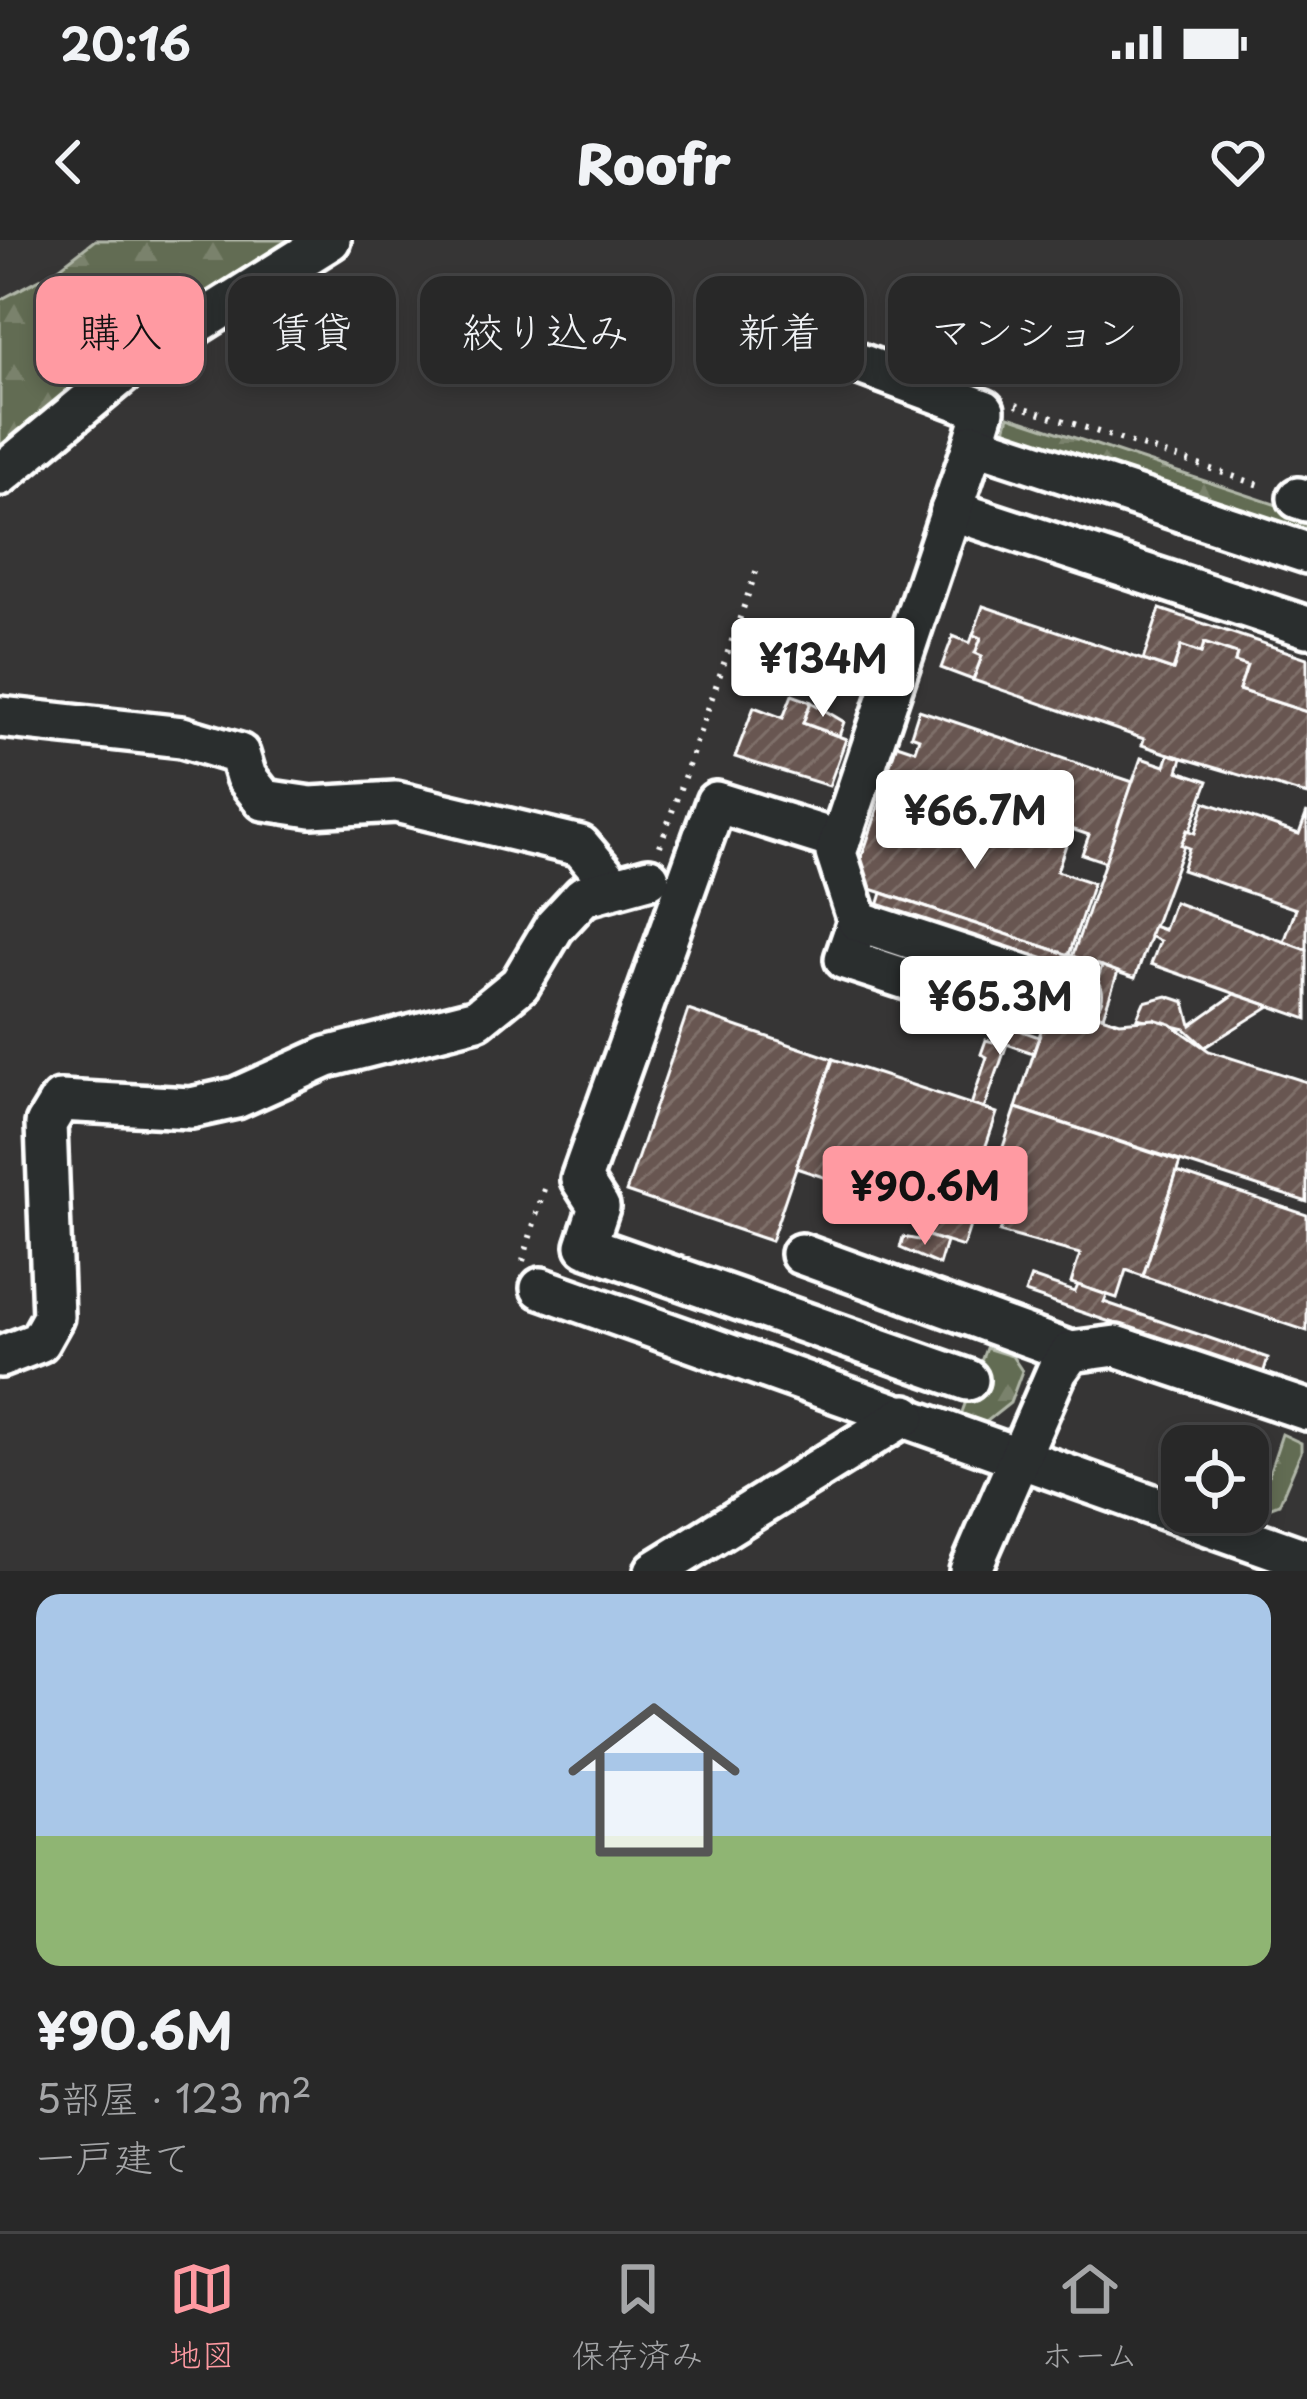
<!DOCTYPE html>
<html lang="ja">
<head>
<meta charset="utf-8">
<style>
	:root { --surface:#282828; --page:#303030; --text:#f1f3f6; --muted:#a5a6a8; --line:#444445; --accent:#ff9aa2 }
	body { margin:0; font-family:"Playpen Sans","Klee One",sans-serif; background:var(--page); color:var(--text); height:100vh; display:flex; flex-direction:column; font-size:45px; white-space:nowrap }
	* { box-sizing:border-box; margin:0 }
	p { font-size:39px; color:var(--muted) }
	.icon { flex:none; width:66px; height:66px; fill:none; stroke:currentColor; stroke-width:2; stroke-linecap:round; stroke-linejoin:round }
	.map { position:relative; height:1331px; overflow:hidden }
	.details { display:flex; flex-direction:column; background:var(--surface); flex:1 }
	.details>* { flex:none }
	.banner { position:absolute; left:36px; top:36px; width:1236px; height:108px; display:flex; gap:24px }
	.controls { position:absolute; left:1161px; top:1185px; display:grid; gap:24px }
	.controls a { display:grid; place-items:center; width:108px; height:108px; border-radius:24px; background:var(--surface); box-shadow:0 6px 18px #0003,0 0 0 3px var(--line); font-size:60px }
	.price { position:absolute; translate:-50% -102px; padding:0 27px; border-radius:12px; background:#fff; color:#222; font-size:39px; line-height:78px; filter:drop-shadow(0 3px 6px #0008) }
	.price::after { content:''; position:absolute; left:50%; top:72px; width:36px; height:27px; margin-left:-18px; background:inherit; clip-path:polygon(0 0,100% 0,50% 100%) }
	.price.on { background:var(--accent); color:#111 }
	ul { padding:0; list-style:none }
	li { display:grid; align-content:center; gap:24px; height:636px; padding:0 36px }
	li span { display:grid; place-items:center; height:372px; border-radius:24px; color:#555 }
	li>.icon { margin-inline-start:auto }
	span .icon { width:216px; height:216px; fill:#fffc; stroke-width:1 }
	li b { font-size:51px }
	.tag { padding:0 42px; border-radius:24px; background:var(--surface); box-shadow:0 6px 18px #0003,0 0 0 3px var(--line); font-size:42px; line-height:108px }
	.tag.on { background:var(--accent); color:#111 }
	.status { display:flex; justify-content:space-between; align-items:center; height:84px; padding:0 60px; background:var(--surface); direction:ltr }
	.status svg { height:33px; fill:currentColor }
	header { display:flex; justify-content:space-between; align-items:center; height:156px; padding:0 36px; background:var(--surface); font-size:54px; font-weight:800 }
	.menu { display:flex; justify-content:space-around; align-items:center; height:168px; border-top:3px solid var(--line); background:var(--surface); font-size:33px; color:var(--muted) }
	.menu a { display:grid; justify-items:center; gap:6px }
	.menu .on { color:var(--accent) }
	.map>svg:first-child { display:block }
	.forest { fill:url(#forest-firs); stroke:#b0b6a8; stroke-width:3 }
	.building { fill:url(#building-hatch); stroke:#fff; stroke-width:3 }
	.lines { fill:none; stroke-linecap:round; stroke-linejoin:round }
	.minor-casing { stroke:#fff; stroke-width:48 }
	.path { stroke:#fff; stroke-width:6; stroke-dasharray:3 9; stroke-linecap:butt }
	.minor { stroke:#2a2d2e; stroke-width:39 }
</style>
</head>
<body>
<div class="status"><b>20:16</b><svg viewBox="0 0 49 12"><path d="M0 12V9h3v3zM5 12V6h3v6zM10 12V3h3v9zM15 12V0h3v12zM26 1h20v11H26zM47 4h2v5h-2z"/></svg></div>
<header><svg class="icon" aria-label="back" viewBox="0 0 24 24"><path d="M15 5l-7 7 7 7"/></svg>Roofr<svg class="icon" aria-label="heart" viewBox="0 0 24 24"><path d="M12 20l-8-8c-3-5 5-10 8-4 3-6 11-1 8 4z"/></svg></header>
<div class="map">
<svg width="1307" height="1331" viewBox="0 0 1307 1331">
	<defs>
		<pattern id="forest-firs" width="22" height="20" patternUnits="userSpaceOnUse" patternTransform="scale(3)"><rect width="22" height="20" fill="#626c52"/><path d="M5 1l3.5 6h-7zM16 11l3.5 6h-7z" fill="#7a826c"/></pattern>
		<pattern id="building-hatch" width="6" height="6" patternUnits="userSpaceOnUse" patternTransform="scale(3)"><rect width="6" height="6" fill="#685751"/><path d="M-1 1l2-2M0 6l6-6M5 7l2-2" fill="none" stroke="#7f706b"/></pattern>
	</defs>
	<rect width="100%" height="100%" fill="#363535"/>
	<filter id="ink" filterUnits="userSpaceOnUse"><feTurbulence type="fractalNoise" baseFrequency=".00833" numOctaves="2"/><feDisplacementMap in="SourceGraphic" scale="24" xChannelSelector="R" yChannelSelector="G"/><feConvolveMatrix kernelMatrix="1 2 1 2 8 2 1 2 1" color-interpolation-filters="sRGB"/></filter>
	<g filter="url(#ink)">
		<g class="forest">
			<polygon points="95,0 313,0 0,224 0,60 55,31"/>
			<polygon points="1009,176 1307,275 1307,299 1003,196"/>
			<polygon points="986,1108 1012,1116 1022,1131 1010,1163 976,1190 959,1180"/>
			<polygon points="1282,1194 1301,1203 1301,1212 1279,1264 1269,1268 1259,1264"/>
		</g>
		<g class="building">
			<polygon points="983,366 1173,430 1181,406 1201,413 1204,403 1237,414 1235,422 1247,426 1239,450 1307,472 1307,555 1169,514 1142,505 1144,499 973,440 982,416 975,413 981,398 973,395"/>
			<polygon points="1160,369 1307,418 1307,472 1239,450 1247,426 1235,422 1237,414 1204,403 1201,413 1181,406 1173,430 1143,420"/>
			<polygon points="767,394 805,406 795,435 757,424"/>
			<polygon points="973,395 981,398 975,413 982,416 973,440 941,428 953,396 970,403"/>
			<polygon points="792,455 811,462 803,483 846,499 829,546 735,517 754,467 783,478"/>
			<polygon points="811,462 844,482 839,496 803,483"/>
			<polygon points="919,470 1133,542 1106,622 1082,614 1089,595 889,527 897,504 915,510 919,498 911,495"/>
			<polygon points="1169,514 1182,518 1178,531 1208,541 1135,738 1072,717 1141,518 1165,526"/>
			<polygon points="884,551 1030,599 1036,582 1070,593 1057,631 1093,643 1069,715 853,643"/>
			<polygon points="1205,562 1299,594 1307,572 1307,710 1284,702 1296,669 1182,630 1189,608 1181,605 1187,590 1195,593"/>
			<polygon points="882,653 1102,726 1098,739 878,666"/>
			<polygon points="1174,662 1307,710 1307,779 1151,724 1160,701 1149,696 1153,686 1164,690"/>
			<polygon points="1102,726 1118,732 1103,776 1087,771"/>
			<polygon points="1235,754 1270,766 1205,807 1185,789 1137,778 1144,762 1167,756 1185,762 1191,785"/>
			<polygon points="1051,760 1120,782 1154,779 1171,784 1209,811 1307,842 1307,962 1016,868"/>
			<polygon points="688,770 833,819 771,1001 626,952"/>
			<polygon points="1000,783 1039,797 1033,813 1007,804 984,869 971,865 987,817 981,814 986,800 993,802"/>
			<polygon points="833,819 997,873 967,962 983,967 979,979 973,977 963,1007 925,995 933,973 796,928"/>
			<polygon points="1016,868 1180,922 1143,1036 1126,1030 1117,1058 1071,1043 1080,1014 1000,992 1002,986 979,979"/>
			<polygon points="1177,932 1307,975 1307,1091 1143,1036"/>
			<polygon points="925,995 946,1002 939,1025 900,1008 903,997 924,1001"/>
			<polygon points="1031,1037 1075,1052 1078,1045 1107,1055 1104,1062 1268,1118 1263,1134 1025,1053"/>
		</g>
		<g class="lines">
			<defs>
				<g id="minor">
					<polyline points="852,121 984,170 974,203"/>
					<polyline points="0,235 136,122 330,0"/>
					<polyline points="1298,258 1307,261"/>
					<polyline points="951,270 1307,387"/>
					<polyline points="0,477 182,497 239,514 246,537 264,560 311,567 396,562 580,606 612,644"/>
					<polyline points="840,601 716,562 581,939 599,967 586,1006 968,1140"/>
					<polyline points="858,681 845,719 977,762"/>
					<polyline points="1080,754 858,681 836,613 974,203 1307,313"/>
					<polyline points="801,1014 1071,1112"/>
					<polyline points="541,1048 1307,1320"/>
					<polyline points="0,1117 39,1102 53,1077 46,884 60,861 191,868 236,858 327,817 477,779 520,744 554,687 583,656 649,638"/>
					<polyline points="655,1331 906,1175"/>
					<polyline points="970,1331 1057,1131 1071,1112 1116,1106 1307,1170"/>
				</g>
			</defs>
			<use href="#minor" class="minor-casing"/>
			<g class="path">
				<polyline points="1016,165 1266,247"/>
				<polyline points="660,606 758,326"/>
				<polyline points="523,1021 546,942"/>
			</g>
			<use href="#minor" class="minor"/>
		</g>
	</g>
</svg>
<div class="controls">
<a><svg class="icon" aria-label="locate" viewBox="0 0 24 24"><circle cx="12" cy="12" r="6"/><path d="M12 2v4M12 18v4M2 12h4M18 12h4"/></svg></a>
</div>
<b class="price" style="left:823px;top:480px">¥134M</b>
<b class="price" style="left:975px;top:632px">¥66.7M</b>
<b class="price" style="left:1000px;top:818px">¥65.3M</b>
<b class="price on" style="left:925px;top:1008px">¥90.6M</b>
<div class="banner">
<a class="tag on">購入</a>
<a class="tag">賃貸</a>
<a class="tag">絞り込み</a>
<a class="tag">新着</a>
<a class="tag">マンション</a>
</div>
</div>
<section class="details">
<ul>
<li><span style="background:linear-gradient(#a9c7e8 65%,#8fb573 0)"><svg class="icon" aria-label="home" viewBox="0 0 24 24"><path d="M3 11l9-7 9 7M6 9v11h12V9"/></svg></span><div><b>¥90.6M</b><p>5部屋 · 123 m²</p><p>一戸建て</p></div></li>
</ul>
</section>
<nav class="menu">
<a class="on"><svg class="icon" aria-label="map" viewBox="0 0 24 24"><path d="M3 6l6-2 6 2 6-2v14l-6 2-6-2-6 2zM9 4v14M15 6v14"/></svg>地図</a>
<a><svg class="icon" aria-label="saved" viewBox="0 0 24 24"><path d="M7 4h10v16l-5-4-5 4z"/></svg>保存済み</a>
<a><svg class="icon" aria-label="home" viewBox="0 0 24 24"><path d="M3 11l9-7 9 7M6 9v11h12V9"/></svg>ホーム</a>
</nav>
</body>
</html>
